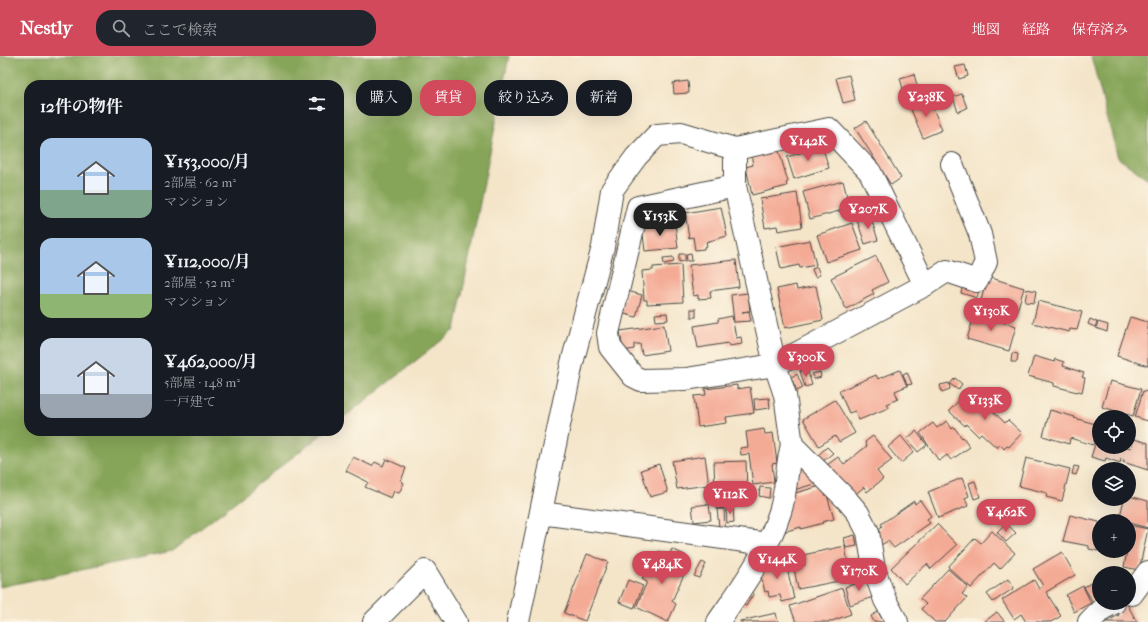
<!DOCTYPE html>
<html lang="ja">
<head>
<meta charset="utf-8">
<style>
	:root { --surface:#171b24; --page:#20242c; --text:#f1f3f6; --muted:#9ea1a6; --accent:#d1495b }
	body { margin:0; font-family:"IM FELL French Canon","Noto Serif JP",serif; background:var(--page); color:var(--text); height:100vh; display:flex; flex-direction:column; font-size:15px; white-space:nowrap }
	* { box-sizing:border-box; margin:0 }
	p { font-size:13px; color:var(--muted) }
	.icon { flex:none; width:22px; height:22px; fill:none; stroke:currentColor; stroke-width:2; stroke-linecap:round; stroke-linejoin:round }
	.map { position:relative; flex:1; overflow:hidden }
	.sheet { position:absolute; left:24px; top:24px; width:320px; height:356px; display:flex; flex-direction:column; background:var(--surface); border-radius:16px; box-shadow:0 4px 16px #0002 }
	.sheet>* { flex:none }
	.hud { position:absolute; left:356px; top:24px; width:380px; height:36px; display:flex; gap:8px }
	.buttons { position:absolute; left:1092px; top:354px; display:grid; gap:8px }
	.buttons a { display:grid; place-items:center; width:44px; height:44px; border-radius:50%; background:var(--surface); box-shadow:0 4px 16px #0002; font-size:20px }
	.price { position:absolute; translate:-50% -34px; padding:0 9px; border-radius:14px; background:var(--accent); color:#fff; font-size:13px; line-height:26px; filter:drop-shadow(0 1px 2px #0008) }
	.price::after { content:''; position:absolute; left:50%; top:24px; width:12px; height:9px; margin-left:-6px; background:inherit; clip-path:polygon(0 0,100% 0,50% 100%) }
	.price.selected { background:#222; color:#fff }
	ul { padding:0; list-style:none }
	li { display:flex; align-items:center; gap:12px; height:100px; padding:0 16px }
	li span { display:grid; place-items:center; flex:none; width:112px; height:80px; border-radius:12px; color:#555 }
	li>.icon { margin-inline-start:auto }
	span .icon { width:48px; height:48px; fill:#fffc; stroke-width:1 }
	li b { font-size:17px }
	h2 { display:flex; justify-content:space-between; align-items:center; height:48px; padding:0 16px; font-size:17px }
	.tag { padding:0 14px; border-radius:16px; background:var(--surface); box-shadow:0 4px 16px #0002; font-size:14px; line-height:36px }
	.tag.selected { background:var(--accent); color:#fff }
	header { display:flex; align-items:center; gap:24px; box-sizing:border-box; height:56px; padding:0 20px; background:var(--accent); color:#fff }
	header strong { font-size:19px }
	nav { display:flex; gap:22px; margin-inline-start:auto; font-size:14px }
	.search { width:280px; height:36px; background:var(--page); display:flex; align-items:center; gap:10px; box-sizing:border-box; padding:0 14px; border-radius:16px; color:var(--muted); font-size:15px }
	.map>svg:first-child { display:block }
	.forest { fill:#86a559; stroke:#586842 }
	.building { fill:#f4ab96 }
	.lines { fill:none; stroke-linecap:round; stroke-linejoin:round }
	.minor-casing { stroke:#494743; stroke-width:24 }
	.minor { stroke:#fff; stroke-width:22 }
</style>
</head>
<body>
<header>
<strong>Nestly</strong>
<div class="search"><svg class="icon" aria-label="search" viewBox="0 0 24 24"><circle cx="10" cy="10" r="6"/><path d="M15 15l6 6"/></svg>ここで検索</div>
<nav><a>地図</a><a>経路</a><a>保存済み</a></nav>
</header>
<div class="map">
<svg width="1148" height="566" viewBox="0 0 1148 566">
	<rect width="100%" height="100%" fill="#fcf5e5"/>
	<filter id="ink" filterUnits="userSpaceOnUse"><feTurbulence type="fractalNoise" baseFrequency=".025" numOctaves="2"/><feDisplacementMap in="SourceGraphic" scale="8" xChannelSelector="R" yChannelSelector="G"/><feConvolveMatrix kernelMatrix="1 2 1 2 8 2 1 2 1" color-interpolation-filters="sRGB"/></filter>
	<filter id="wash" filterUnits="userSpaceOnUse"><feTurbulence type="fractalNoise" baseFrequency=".012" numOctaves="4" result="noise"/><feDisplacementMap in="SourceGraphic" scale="16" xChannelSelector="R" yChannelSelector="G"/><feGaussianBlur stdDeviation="0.9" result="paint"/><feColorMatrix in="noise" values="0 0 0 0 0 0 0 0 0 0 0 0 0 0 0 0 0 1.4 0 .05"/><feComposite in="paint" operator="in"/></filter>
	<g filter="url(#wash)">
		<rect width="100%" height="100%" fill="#f4e5c9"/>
		<g class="forest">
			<polygon points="0,0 509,0 455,274 339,365 339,29 29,29 29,375 326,375 172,495 0,531"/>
			<polygon points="1091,0 1148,0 1148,123 1118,102"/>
		</g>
		<g id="blocks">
			<g class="building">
				<polygon points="965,9 968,20 959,23 955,11"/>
				<polygon points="914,18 918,33 904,37 900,22"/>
				<polygon points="849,19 855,44 843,47 836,22"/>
				<polygon points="688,25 689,37 674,38 673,27"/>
				<polygon points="962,38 967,52 958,56 953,41"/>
				<polygon points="929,42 942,74 923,82 910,51"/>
				<polygon points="866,65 901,122 891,129 855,72"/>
				<polygon points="822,90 829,112 794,123 787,101"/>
				<polygon points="779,95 788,126 786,127 787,130 752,139 746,111 753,109 751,98"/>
				<polygon points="843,125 850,152 810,163 803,136"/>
				<polygon points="797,137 802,171 778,175 777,170 765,172 760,143"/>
				<polygon points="721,151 727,180 706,186 707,190 704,191 704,193 695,194 693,181 689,182 685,157"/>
				<polygon points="870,159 878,184 865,188 857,164"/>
				<polygon points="675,167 678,192 645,195 642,170"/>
				<polygon points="852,167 862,194 826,206 817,179"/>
				<polygon points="810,184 816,209 800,212 799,209 781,213 776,191"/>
				<polygon points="691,197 692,205 687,205 686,198"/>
				<polygon points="679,198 685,198 685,205 679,206"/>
				<polygon points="876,200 888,226 872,234 874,238 846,253 831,222"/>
				<polygon points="673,201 674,206 664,208 663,202"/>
				<polygon points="736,204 739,231 710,235 711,242 698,243 698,239 693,240 689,209"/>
				<polygon points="681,209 683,246 647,248 647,244 644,244 642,215 653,214 653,211"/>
				<polygon points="817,211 820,219 815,221 812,213"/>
				<polygon points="985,220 1024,232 1017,255 981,244 985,230"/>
				<polygon points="796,229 797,234 816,230 823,264 785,272 777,233"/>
				<polygon points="963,229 979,234 977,242 961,237"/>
				<polygon points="1027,233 1036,235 1034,247 1025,246"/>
				<polygon points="627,235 642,239 636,261 621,257"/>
				<polygon points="748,237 750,255 742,256 749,255 751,265 734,266 731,239"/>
				<polygon points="1038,245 1082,256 1077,274 1070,273 1069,276 1033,267"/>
				<rect x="691" y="253" width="5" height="8"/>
				<polygon points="975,256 992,261 991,263 1016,270 1009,295 967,283"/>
				<polygon points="667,257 668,264 656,265 655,258"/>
				<polygon points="732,260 736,282 741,281 742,288 729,290 728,287 698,292 694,270 718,266 718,263"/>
				<polygon points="1130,261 1148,266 1148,310 1117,300"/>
				<polygon points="1090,263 1097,266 1095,271 1088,268"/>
				<polygon points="1098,266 1108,269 1107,276 1096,272"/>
				<polygon points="664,269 668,295 642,299 640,288 634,288 634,293 623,295 620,275"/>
				<polygon points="1012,297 1018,298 1017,306 1011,306"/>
				<polygon points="1034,300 1054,306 1055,303 1064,306 1063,310 1084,317 1082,321 1085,322 1082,336 1078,335 1077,336 1054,330 1054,327 1028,320"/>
				<polygon points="807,313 812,329 805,331 800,315"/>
				<polygon points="900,314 907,330 895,335 898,343 886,348 888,352 859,364 855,355 849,357 839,335 876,319 878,323"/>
				<polygon points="820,316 821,321 814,323 812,318"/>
				<polygon points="907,316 912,328 907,329 903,318"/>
				<polygon points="797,318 803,332 797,335 791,321"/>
				<polygon points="955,322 962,328 958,334 950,328"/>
				<polygon points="1110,325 1141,333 1133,360 1102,351"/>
				<polygon points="949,327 950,333 942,336 940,329"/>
				<polygon points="737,329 737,333 750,331 754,357 726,361 727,367 698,371 694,340 706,339 705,333"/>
				<polygon points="970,333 1005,367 1008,364 1022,377 1009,391 1007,390 1004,393 1000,388 997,392 981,377 978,380 966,368 965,370 949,355"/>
				<polygon points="1143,335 1148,336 1148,365 1135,361"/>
				<polygon points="769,342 770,352 755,354 754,343"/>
				<polygon points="835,344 855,377 839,386 835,380 819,390 803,363"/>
				<polygon points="1050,354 1075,361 1074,362 1099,369 1093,389 1070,382 1069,388 1043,380"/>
				<polygon points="947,365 952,373 954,371 962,382 963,381 970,391 951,404 947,399 939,405 920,377 933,367 937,372"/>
				<polygon points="764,373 765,378 773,377 777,407 772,408 774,426 753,429 749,398 741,399 740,392 748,391 746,376"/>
				<polygon points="916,375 927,389 918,396 907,383"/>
				<polygon points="1099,376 1099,391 1127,391 1131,392 1134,383 1148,387 1148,414 1123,406 1124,404 1121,403 1120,407 1106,402 1105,405 1091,401"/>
				<polygon points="873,380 892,404 877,415 883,423 867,436 864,431 852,441 827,409 838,401 844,408 867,390 865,386"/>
				<polygon points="901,380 914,396 901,407 888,391"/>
				<polygon points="827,391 833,397 822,406 817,400"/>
				<polygon points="705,400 709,429 677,433 672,405"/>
				<polygon points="353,401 372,410 375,406 383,410 386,403 406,412 401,425 404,427 399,437 394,435 391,442 365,431 368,426 346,415"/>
				<polygon points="1026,402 1070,413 1062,445 1046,441 1047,437 1019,430"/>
				<polygon points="746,405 747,436 715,437 714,406"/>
				<polygon points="805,407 810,416 814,428 794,434 795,437 824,429 834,463 822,466 823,467 801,473 801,471 783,476 792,414"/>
				<polygon points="659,408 668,436 650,441 641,414"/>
				<polygon points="1074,410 1079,411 1076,419 1072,418"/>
				<polygon points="962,422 969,440 965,442 968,450 938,462 928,436"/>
				<polygon points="975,425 980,441 974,443 969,427"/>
				<polygon points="760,431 770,432 769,442 759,440"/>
				<polygon points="1129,440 1148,445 1148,472 1129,467 1129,465 1119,465 1124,443 1129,443"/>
				<polygon points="920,444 931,460 927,463 930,467 894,492 888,485 881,489 874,479 882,470 881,468 914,445 915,448"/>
				<polygon points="724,446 724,452 717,453 716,447"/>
				<polygon points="709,448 711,464 694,466 692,450"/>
				<polygon points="726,452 733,452 734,466 727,467"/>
				<polygon points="717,453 724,453 725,471 719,471"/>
				<polygon points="1070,459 1099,466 1098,495 1089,493 1089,490 1063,485"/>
				<polygon points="1006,467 1016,477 1006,486 997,476"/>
				<polygon points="937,468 957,489 931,513 927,508 905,528 891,512"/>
				<polygon points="1129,469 1148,473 1139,514 1124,511 1127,495 1129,495"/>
				<polygon points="992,475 1015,497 1000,513 994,507 971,532 948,511 975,482 981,487"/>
				<polygon points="855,479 857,490 846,492 844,482"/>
				<polygon points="845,490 849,512 842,513 844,524 798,533 794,512 805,509 803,499"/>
				<polygon points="672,493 685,499 679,513 685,516 672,545 676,548 668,566 636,551 647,526 642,523 649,508 653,510 659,495 669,499"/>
				<polygon points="1062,496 1075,519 1046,536 1061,560 1051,566 1026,566 1021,558 1014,563 1002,544 1034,524 1039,533 1043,530 1033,513"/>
				<polygon points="801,497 802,502 799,503 799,505 788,508 787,501"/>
				<polygon points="587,498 608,506 585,565 564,557"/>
				<polygon points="785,503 794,543 782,546 780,539 769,541 768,535 765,536 759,511 762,508"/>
				<polygon points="702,506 706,508 699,522 694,520"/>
				<polygon points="948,513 968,531 962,538 967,542 945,566 935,566 921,553 926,548 920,543"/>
				<polygon points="1008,523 1014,532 993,546 987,538"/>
				<polygon points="628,524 643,530 634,552 619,546"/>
				<polygon points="868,524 873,541 850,549 845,531"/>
				<polygon points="1091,527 1099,541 1099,542 1093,546 1084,531"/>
				<polygon points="1083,530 1091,547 1074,556 1066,539"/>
				<polygon points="842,532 851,558 829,566 796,566 790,550"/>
				<polygon points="748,534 754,537 746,550 740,547"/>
				<polygon points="1127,548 1137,566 1105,566 1119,559 1116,554"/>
				<polygon points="878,556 884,566 874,566 871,560"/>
				<polygon points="997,556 1005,566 984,566"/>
				<polygon points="776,557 778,566 740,566 740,565"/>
			</g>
		</g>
	</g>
	<g filter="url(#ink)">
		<use href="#blocks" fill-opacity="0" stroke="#494743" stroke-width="1"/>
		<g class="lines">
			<defs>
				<g id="minor">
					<polyline points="735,93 735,130 775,309 785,339 792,389 847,444 858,457 868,476 874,513 885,544 897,566"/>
					<polyline points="735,130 638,151 608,277 610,291 633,320 641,324 686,323 775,309 925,229 947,215 977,225 986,206 980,178 952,108"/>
					<polyline points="541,457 767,488"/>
					<polyline points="1132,538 1148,516"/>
					<polyline points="374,566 425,515 456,566"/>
					<polyline points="518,566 572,307 603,191 612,134 636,101 657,79 681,77 735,93 829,73 870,116 925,229"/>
					<path d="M718,566C742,531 767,497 780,456C787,435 786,411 792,389"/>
					<polyline points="1089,566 1102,553 1114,547"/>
				</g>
			</defs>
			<use href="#minor" class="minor-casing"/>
			<use href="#minor" class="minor"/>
		</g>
	</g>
</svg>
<div class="buttons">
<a><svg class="icon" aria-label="locate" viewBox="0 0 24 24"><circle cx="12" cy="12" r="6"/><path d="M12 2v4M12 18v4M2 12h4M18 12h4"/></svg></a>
<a><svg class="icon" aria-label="layers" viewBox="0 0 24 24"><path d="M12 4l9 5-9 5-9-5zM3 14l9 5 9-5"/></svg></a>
<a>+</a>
<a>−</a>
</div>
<b class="price" style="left:926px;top:62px">¥238K</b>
<b class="price" style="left:808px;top:106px">¥142K</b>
<b class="price" style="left:868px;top:174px">¥207K</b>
<b class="price selected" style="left:660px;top:181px">¥153K</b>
<b class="price" style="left:991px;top:276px">¥130K</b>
<b class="price" style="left:806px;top:322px">¥300K</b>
<b class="price" style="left:985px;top:365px">¥133K</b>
<b class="price" style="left:730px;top:459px">¥112K</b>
<b class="price" style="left:1006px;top:477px">¥462K</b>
<b class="price" style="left:777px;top:524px">¥144K</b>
<b class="price" style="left:662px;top:529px">¥484K</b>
<b class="price" style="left:859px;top:536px">¥170K</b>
<div class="hud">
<a class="tag">購入</a>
<a class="tag selected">賃貸</a>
<a class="tag">絞り込み</a>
<a class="tag">新着</a>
</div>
<section class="sheet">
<h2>12件の物件<svg class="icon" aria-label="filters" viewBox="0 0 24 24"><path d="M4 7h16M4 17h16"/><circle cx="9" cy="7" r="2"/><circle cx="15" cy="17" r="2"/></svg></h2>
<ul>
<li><span style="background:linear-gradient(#a9c7e8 65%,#7fa58c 0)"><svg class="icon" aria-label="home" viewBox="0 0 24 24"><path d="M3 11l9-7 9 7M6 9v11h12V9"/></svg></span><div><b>¥153,000/月</b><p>2部屋 · 62 m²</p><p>マンション</p></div></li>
<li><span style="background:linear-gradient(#a9c7e8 70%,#8fb573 0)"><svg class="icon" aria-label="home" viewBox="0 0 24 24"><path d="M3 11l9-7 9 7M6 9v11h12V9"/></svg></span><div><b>¥112,000/月</b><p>2部屋 · 52 m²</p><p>マンション</p></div></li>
<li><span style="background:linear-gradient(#c9d6e8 70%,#9aa5b1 0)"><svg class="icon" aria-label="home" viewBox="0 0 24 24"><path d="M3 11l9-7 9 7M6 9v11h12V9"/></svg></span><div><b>¥462,000/月</b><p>5部屋 · 148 m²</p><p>一戸建て</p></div></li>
</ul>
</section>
</div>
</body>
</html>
